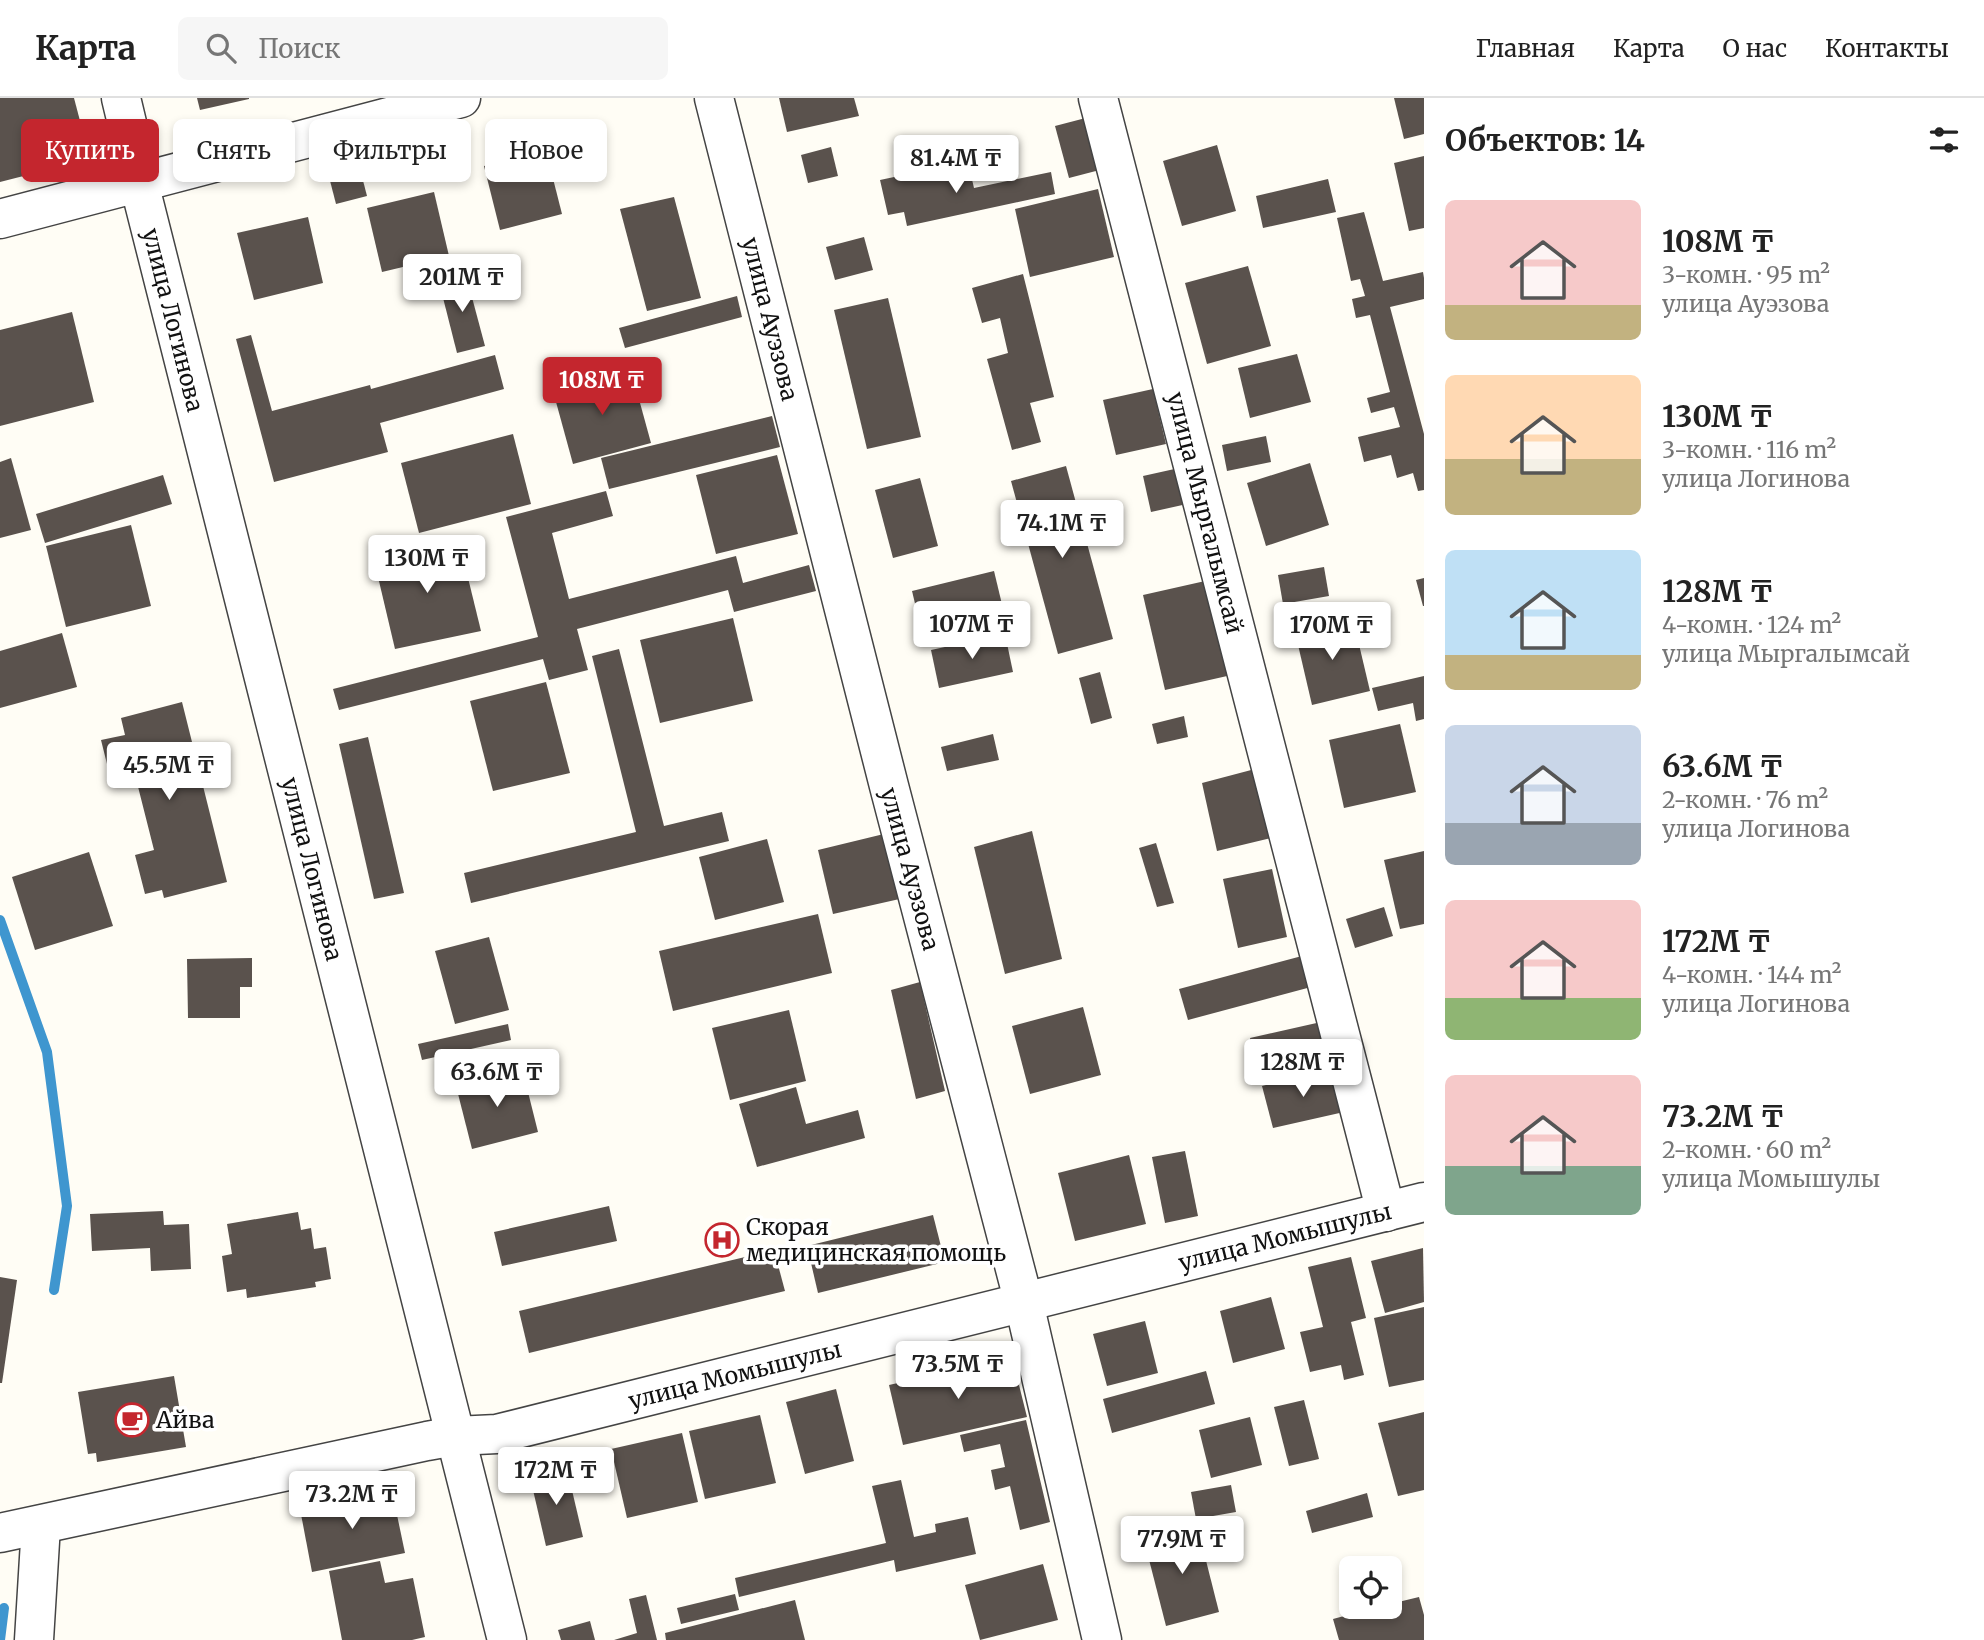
<!DOCTYPE html>
<html lang="ru">
<head>
<meta charset="utf-8">
<style>
	:root { --surface:#fff; --page:#f6f6f6; --text:#222; --muted:#767676; --line:#e0e0e0; --accent:#c4262e }
	body { margin:0; font-family:Merriweather,serif; background:var(--page); color:var(--text); height:100vh; display:flex; flex-direction:column; font-size:26px; white-space:nowrap }
	* { box-sizing:border-box; margin:0 }
	p { font-size:23px; color:var(--muted) }
	.icon { flex:none; width:38px; height:38px; fill:none; stroke:currentColor; stroke-width:2; stroke-linecap:round; stroke-linejoin:round }
	.map { position:relative; flex:1; overflow:hidden }
	.drawer { display:flex; flex-direction:column; background:var(--surface); width:560px }
	.drawer>* { flex:none }
	.top-card { position:absolute; left:21px; top:21px; width:665px; height:63px; display:flex; gap:14px }
	.fabs { position:absolute; left:1339px; top:1458px; display:grid; gap:14px }
	.fabs a { display:grid; place-items:center; width:63px; height:63px; border-radius:10px; background:var(--surface); box-shadow:0 4px 10px #0003; font-size:35px }
	.price { position:absolute; translate:-50% -60px; padding:0 16px; border-radius:7px; background:#fff; color:#222; font-size:23px; line-height:46px; filter:drop-shadow(0 2px 4px #0008) }
	.price::after { content:''; position:absolute; left:50%; top:42px; width:21px; height:16px; margin-left:-10px; background:inherit; clip-path:polygon(0 0,100% 0,50% 100%) }
	.price.active { background:var(--accent); color:#fff }
	ul { padding:0; list-style:none }
	li { display:flex; align-items:center; gap:21px; height:175px; padding:0 21px }
	li span { display:grid; place-items:center; flex:none; width:196px; height:140px; border-radius:10px; color:#555 }
	li>.icon { margin-inline-start:auto }
	span .icon { width:84px; height:84px; fill:#fffc; stroke-width:1 }
	li b { font-size:30px }
	h2 { display:flex; justify-content:space-between; align-items:center; height:84px; padding:0 21px; font-size:30px }
	.tag { padding:0 24px; border-radius:10px; background:var(--surface); box-shadow:0 4px 10px #0003; font-size:24px; line-height:63px }
	.tag.active { background:var(--accent); color:#fff }
	header { display:flex; align-items:center; gap:42px; box-sizing:border-box; height:98px; padding:0 35px; background:var(--surface); border-bottom:2px solid var(--line) }
	header strong { font-size:33px }
	nav { display:flex; gap:38px; margin-inline-start:auto; font-size:24px }
	.search { width:490px; height:63px; background:var(--page); display:flex; align-items:center; gap:18px; box-sizing:border-box; padding:0 24px; border-radius:10px; color:var(--muted); font-size:26px }
	main { display:flex; flex:1; min-height:0 }
	.map>svg:first-child { display:block }
	.lines { fill:none; stroke-linecap:round; stroke-linejoin:round }
	.stream { stroke:#3f96cf; stroke-width:10 }
	.building { fill:#5a524d }
	.minor-casing { stroke:#444; stroke-width:41 }
	.minor { stroke:#fff; stroke-width:38 }
	.labels { text-anchor:middle; stroke-width:7; stroke-linejoin:round; paint-order:stroke }
	.street-label { font-size:23px; fill:#111; stroke:#fff }
	.poi-label { font-size:23px; fill:#111; stroke:#fff; text-anchor:start }
</style>
</head>
<body>
<header>
<strong>Карта</strong>
<div class="search"><svg class="icon" aria-label="search" viewBox="0 0 24 24"><circle cx="10" cy="10" r="6"/><path d="M15 15l6 6"/></svg>Поиск</div>
<nav><a>Главная</a><a>Карта</a><a>О нас</a><a>Контакты</a></nav>
</header>
<main>
<div class="map">
<svg width="1424" height="1542" viewBox="0 0 1424 1542">
	<rect width="100%" height="100%" fill="#fffdf5"/>
	<g class="lines">
		<g class="stream">
			<polyline points="0,822 47,954 67,1108 54,1192"/>
			<polyline points="0,1542 4,1510"/>
		</g>
	</g>
	<g class="building">
		<polygon points="0,0 74,0 90,61 0,84"/>
		<polygon points="197,0 249,0 249,1 200,12"/>
		<polygon points="779,0 854,0 859,18 787,34"/>
		<polygon points="1394,0 1424,0 1424,36 1404,41"/>
		<polygon points="1101,16 1115,68 1069,80 1055,28"/>
		<polygon points="1217,47 1236,113 1182,128 1163,63"/>
		<polygon points="831,49 838,78 808,85 801,57"/>
		<polygon points="546,53 562,116 500,132 484,68"/>
		<polygon points="1424,58 1424,130 1409,133 1394,65"/>
		<polygon points="359,67 367,98 336,106 328,75"/>
		<polygon points="927,72 930,83 970,73 974,90 1051,74 1055,96 907,128 904,114 888,117 880,82"/>
		<polygon points="1328,81 1336,114 1263,130 1256,98"/>
		<polygon points="1098,91 1114,159 1030,179 1015,111"/>
		<polygon points="434,94 449,158 382,174 367,110"/>
		<polygon points="674,99 701,200 647,213 620,111"/>
		<polygon points="1364,114 1383,183 1423,174 1424,180 1424,201 1390,209 1424,336 1424,392 1418,393 1413,375 1397,380 1391,357 1364,364 1358,339 1400,329 1394,309 1371,315 1367,300 1390,294 1370,217 1356,220 1352,201 1365,198 1360,181 1351,183 1337,120"/>
		<polygon points="308,119 323,185 254,202 237,135"/>
		<polygon points="864,139 873,172 835,182 826,149"/>
		<polygon points="1248,168 1271,248 1207,266 1185,185"/>
		<polygon points="1023,176 1054,299 1030,305 1041,344 1012,352 987,261 1008,255 1000,220 982,225 972,190"/>
		<polygon points="466,177 485,248 457,255 439,184"/>
		<polygon points="737,198 742,219 625,250 619,230"/>
		<polygon points="888,200 921,339 867,351 834,212"/>
		<polygon points="72,214 94,304 0,328 0,232"/>
		<polygon points="251,237 272,313 370,287 371,291 495,257 504,291 380,325 388,354 274,384 236,241"/>
		<polygon points="1297,256 1311,304 1250,320 1238,270"/>
		<polygon points="631,272 651,345 573,366 553,293"/>
		<polygon points="1153,291 1166,346 1116,357 1103,302"/>
		<polygon points="772,318 780,349 609,391 601,360"/>
		<polygon points="513,336 531,406 419,435 401,365"/>
		<polygon points="1266,338 1271,364 1227,373 1222,347"/>
		<polygon points="777,357 798,436 716,456 696,377"/>
		<polygon points="11,360 31,432 0,440 0,364"/>
		<polygon points="1310,365 1329,427 1266,448 1247,385"/>
		<polygon points="1066,368 1113,541 1058,556 1011,383"/>
		<polygon points="1188,368 1196,404 1151,414 1143,378"/>
		<polygon points="163,377 172,406 45,445 36,416"/>
		<polygon points="920,380 938,448 893,460 875,392"/>
		<polygon points="606,393 613,418 552,435 569,501 736,458 743,485 809,467 816,493 734,514 728,492 577,531 588,572 549,582 543,561 339,612 333,591 538,539 506,419"/>
		<polygon points="131,427 151,508 66,529 46,448"/>
		<polygon points="459,443 481,533 395,551 374,462"/>
		<polygon points="1324,469 1329,498 1283,506 1278,477"/>
		<polygon points="994,473 1006,523 924,543 912,493"/>
		<polygon points="1424,480 1424,508 1423,508 1416,482"/>
		<polygon points="1214,481 1236,576 1165,592 1143,497"/>
		<polygon points="733,520 753,603 660,625 640,542"/>
		<polygon points="1353,521 1370,593 1312,607 1295,534"/>
		<polygon points="62,535 77,589 0,610 0,553"/>
		<polygon points="1005,536 1013,574 939,590 931,552"/>
		<polygon points="619,551 664,728 722,714 729,743 471,805 464,775 636,734 592,558"/>
		<polygon points="1100,574 1112,620 1091,626 1079,580"/>
		<polygon points="1424,578 1424,621 1416,623 1413,605 1378,613 1372,590"/>
		<polygon points="546,584 570,675 493,693 470,603"/>
		<polygon points="182,604 227,784 164,800 162,792 145,796 135,757 154,752 132,665 108,670 101,642 125,637 121,620"/>
		<polygon points="1184,618 1188,639 1157,646 1152,626"/>
		<polygon points="1400,626 1416,694 1344,710 1329,642"/>
		<polygon points="993,636 999,662 947,673 941,649"/>
		<polygon points="368,639 404,795 374,801 339,646"/>
		<polygon points="1255,671 1271,740 1217,753 1202,685"/>
		<polygon points="1032,733 1062,861 1005,876 974,749"/>
		<polygon points="888,735 904,800 833,816 818,752"/>
		<polygon points="767,741 784,804 715,822 699,759"/>
		<polygon points="1156,745 1174,805 1157,809 1139,750"/>
		<polygon points="1424,753 1424,826 1400,831 1384,762"/>
		<polygon points="89,754 113,828 35,852 12,779"/>
		<polygon points="1272,771 1287,839 1238,850 1223,781"/>
		<polygon points="1384,809 1393,838 1355,850 1346,821"/>
		<polygon points="818,816 832,875 673,913 659,853"/>
		<polygon points="489,839 509,912 455,926 435,853"/>
		<polygon points="1317,854 1326,885 1188,922 1179,891"/>
		<polygon points="252,860 252,889 240,889 240,920 188,920 187,861"/>
		<polygon points="920,884 945,993 916,1001 891,892"/>
		<polygon points="1083,909 1101,977 1030,996 1012,928"/>
		<polygon points="789,912 806,983 730,1002 712,930"/>
		<polygon points="1321,924 1332,967 1260,983 1250,940"/>
		<polygon points="508,926 511,942 422,962 418,946"/>
		<polygon points="522,970 538,1034 472,1051 456,988"/>
		<polygon points="1333,971 1344,1014 1273,1030 1262,988"/>
		<polygon points="796,989 806,1026 858,1012 865,1040 757,1069 739,1006"/>
		<polygon points="1185,1053 1198,1118 1165,1125 1152,1059"/>
		<polygon points="1129,1057 1146,1126 1075,1143 1058,1075"/>
		<polygon points="609,1108 617,1143 502,1168 494,1134"/>
		<polygon points="163,1113 164,1127 189,1126 191,1171 151,1173 150,1150 92,1153 90,1116"/>
		<polygon points="298,1114 301,1132 311,1130 314,1151 326,1149 331,1181 315,1184 316,1189 247,1200 246,1191 227,1194 222,1158 232,1156 227,1126"/>
		<polygon points="933,1117 945,1164 818,1195 807,1148"/>
		<polygon points="1423,1150 1424,1204 1385,1215 1371,1163"/>
		<polygon points="774,1152 785,1193 529,1255 519,1213"/>
		<polygon points="1351,1159 1366,1220 1351,1224 1364,1277 1344,1282 1341,1267 1310,1274 1300,1234 1323,1229 1308,1169"/>
		<polygon points="0,1179 17,1182 2,1285 0,1285"/>
		<polygon points="1271,1199 1285,1251 1233,1265 1220,1213"/>
		<polygon points="1424,1209 1424,1282 1389,1289 1374,1220"/>
		<polygon points="1145,1223 1158,1275 1107,1288 1093,1236"/>
		<polygon points="1012,1259 1027,1319 903,1347 889,1287"/>
		<polygon points="1206,1273 1215,1306 1112,1335 1103,1301"/>
		<polygon points="174,1278 186,1349 97,1364 96,1355 88,1356 78,1294"/>
		<polygon points="836,1291 854,1363 805,1376 786,1304"/>
		<polygon points="1304,1302 1319,1361 1289,1368 1274,1309"/>
		<polygon points="1424,1314 1424,1392 1398,1398 1378,1325"/>
		<polygon points="760,1317 776,1385 705,1401 689,1333"/>
		<polygon points="1250,1319 1262,1367 1211,1380 1199,1332"/>
		<polygon points="1026,1322 1050,1424 1020,1432 1010,1388 995,1392 991,1372 1005,1369 1000,1346 964,1354 960,1337"/>
		<polygon points="682,1335 698,1404 627,1420 611,1351"/>
		<polygon points="567,1371 583,1439 546,1448 530,1379"/>
		<polygon points="901,1382 914,1439 936,1434 935,1426 968,1419 976,1456 896,1474 894,1462 739,1499 735,1480 886,1445 872,1388"/>
		<polygon points="1231,1387 1236,1414 1196,1421 1191,1394"/>
		<polygon points="392,1393 405,1455 312,1474 300,1411"/>
		<polygon points="1367,1395 1373,1419 1312,1435 1306,1413"/>
		<polygon points="1197,1427 1219,1514 1166,1528 1144,1442"/>
		<polygon points="380,1463 385,1485 413,1480 425,1539 412,1542 342,1542 329,1473"/>
		<polygon points="1043,1466 1058,1522 980,1542 965,1487"/>
		<polygon points="735,1496 739,1512 681,1526 677,1510"/>
		<polygon points="646,1497 657,1542 614,1542 637,1535 629,1501"/>
		<polygon points="1419,1499 1424,1517 1424,1542 1339,1542 1333,1521 1381,1508 1390,1508 1390,1506"/>
		<polygon points="795,1502 805,1542 666,1542 665,1535"/>
		<polygon points="590,1523 595,1542 561,1542 558,1532"/>
	</g>
	<g class="lines">
		<defs>
			<g id="minor">
				<polyline points="121,0 132,46 139,85 507,1542"/>
				<polyline points="714,0 889,688 1024,1205 1102,1542"/>
				<polyline points="1098,0 1386,1114"/>
				<polyline points="0,121 461,0"/>
				<polyline points="0,1435 427,1343 455,1338 497,1336 1424,1104"/>
				<polyline points="34,1542 41,1427"/>
			</g>
		</defs>
		<use href="#minor" class="minor-casing"/>
		<use href="#minor" class="minor"/>
	</g>
	<defs>
		<symbol id="hospital-ring" viewBox="-11 -11 22 22"><circle r="9.5" fill="#fff" stroke="#c4262e" stroke-width="1.5"/><path d="M-5-5h3v3.5h4V-5h3V5h-3V1.5h-4V5h-3Z" fill="#c4262e"/></symbol>
		<symbol id="cafe-ring" viewBox="-11 -11 22 22"><circle r="9.5" fill="#fff" stroke="#c4262e" stroke-width="1.5"/><path d="M-5.5-4.5H6V0H3Q3 3.5 0 3.5H-2.5Q-5.5 3.5-5.5 0ZM3-3.2v2h1.7v-2ZM-6 4.5H4V6H-6Z" fill="#c4262e"/></symbol>
	</defs>
	<g fill-rule="evenodd">
		<use href="#hospital-ring" x="703" y="1123" width="38" height="38"/>
		<use href="#cafe-ring" x="113" y="1303" width="38" height="38"/>
	</g>
	<g class="labels">
		<g class="street-label">
			<text transform="translate(770 221) rotate(76)" y="8">улица Ауэзова</text>
			<text transform="translate(173 222) rotate(76)" y="8">улица Логинова</text>
			<text transform="translate(1205 415) rotate(76)" y="8">улица Мыргалымсай</text>
			<text transform="translate(312 771) rotate(76)" y="8">улица Логинова</text>
			<text transform="translate(910 771) rotate(75)" y="8">улица Ауэзова</text>
			<text transform="translate(1285 1139) rotate(-14)" y="8">улица Момышулы</text>
			<text transform="translate(735 1277) rotate(-14)" y="8">улица Момышулы</text>
		</g>
		<g class="poi-label">
			<text x="746" y="1137">Скорая<tspan x="746" dy="26">медицинская помощь</tspan></text>
			<text x="156" y="1330">Айва</text>
		</g>
	</g>
</svg>
<div class="fabs">
<a><svg class="icon" aria-label="locate" viewBox="0 0 24 24"><circle cx="12" cy="12" r="6"/><path d="M12 2v4M12 18v4M2 12h4M18 12h4"/></svg></a>
</div>
<b class="price" style="left:956px;top:97px">81.4M ₸</b>
<b class="price" style="left:462px;top:216px">201M ₸</b>
<b class="price active" style="left:602px;top:319px">108M ₸</b>
<b class="price" style="left:1062px;top:462px">74.1M ₸</b>
<b class="price" style="left:427px;top:497px">130M ₸</b>
<b class="price" style="left:972px;top:563px">107M ₸</b>
<b class="price" style="left:1332px;top:564px">170M ₸</b>
<b class="price" style="left:169px;top:704px">45.5M ₸</b>
<b class="price" style="left:1303px;top:1001px">128M ₸</b>
<b class="price" style="left:497px;top:1011px">63.6M ₸</b>
<b class="price" style="left:958px;top:1303px">73.5M ₸</b>
<b class="price" style="left:556px;top:1409px">172M ₸</b>
<b class="price" style="left:352px;top:1433px">73.2M ₸</b>
<b class="price" style="left:1182px;top:1478px">77.9M ₸</b>
<div class="top-card">
<a class="tag active">Купить</a>
<a class="tag">Снять</a>
<a class="tag">Фильтры</a>
<a class="tag">Новое</a>
</div>
</div>
<section class="drawer">
<h2>Объектов: 14<svg class="icon" aria-label="filters" viewBox="0 0 24 24"><path d="M4 7h16M4 17h16"/><circle cx="9" cy="7" r="2"/><circle cx="15" cy="17" r="2"/></svg></h2>
<ul>
<li><span style="background:linear-gradient(#f6c9c9 75%,#c2b280 0)"><svg class="icon" aria-label="home" viewBox="0 0 24 24"><path d="M3 11l9-7 9 7M6 9v11h12V9"/></svg></span><div><b>108M ₸</b><p>3-комн. · 95 m²</p><p>улица Ауэзова</p></div></li>
<li><span style="background:linear-gradient(#ffd9b3 60%,#c2b280 0)"><svg class="icon" aria-label="home" viewBox="0 0 24 24"><path d="M3 11l9-7 9 7M6 9v11h12V9"/></svg></span><div><b>130M ₸</b><p>3-комн. · 116 m²</p><p>улица Логинова</p></div></li>
<li><span style="background:linear-gradient(#bfe0f5 75%,#c2b280 0)"><svg class="icon" aria-label="home" viewBox="0 0 24 24"><path d="M3 11l9-7 9 7M6 9v11h12V9"/></svg></span><div><b>128M ₸</b><p>4-комн. · 124 m²</p><p>улица Мыргалымсай</p></div></li>
<li><span style="background:linear-gradient(#c9d6e8 70%,#9aa5b1 0)"><svg class="icon" aria-label="home" viewBox="0 0 24 24"><path d="M3 11l9-7 9 7M6 9v11h12V9"/></svg></span><div><b>63.6M ₸</b><p>2-комн. · 76 m²</p><p>улица Логинова</p></div></li>
<li><span style="background:linear-gradient(#f6c9c9 70%,#8fb573 0)"><svg class="icon" aria-label="home" viewBox="0 0 24 24"><path d="M3 11l9-7 9 7M6 9v11h12V9"/></svg></span><div><b>172M ₸</b><p>4-комн. · 144 m²</p><p>улица Логинова</p></div></li>
<li><span style="background:linear-gradient(#f6c9c9 65%,#7fa58c 0)"><svg class="icon" aria-label="home" viewBox="0 0 24 24"><path d="M3 11l9-7 9 7M6 9v11h12V9"/></svg></span><div><b>73.2M ₸</b><p>2-комн. · 60 m²</p><p>улица Момышулы</p></div></li>
</ul>
</section>
</main>
</body>
</html>
